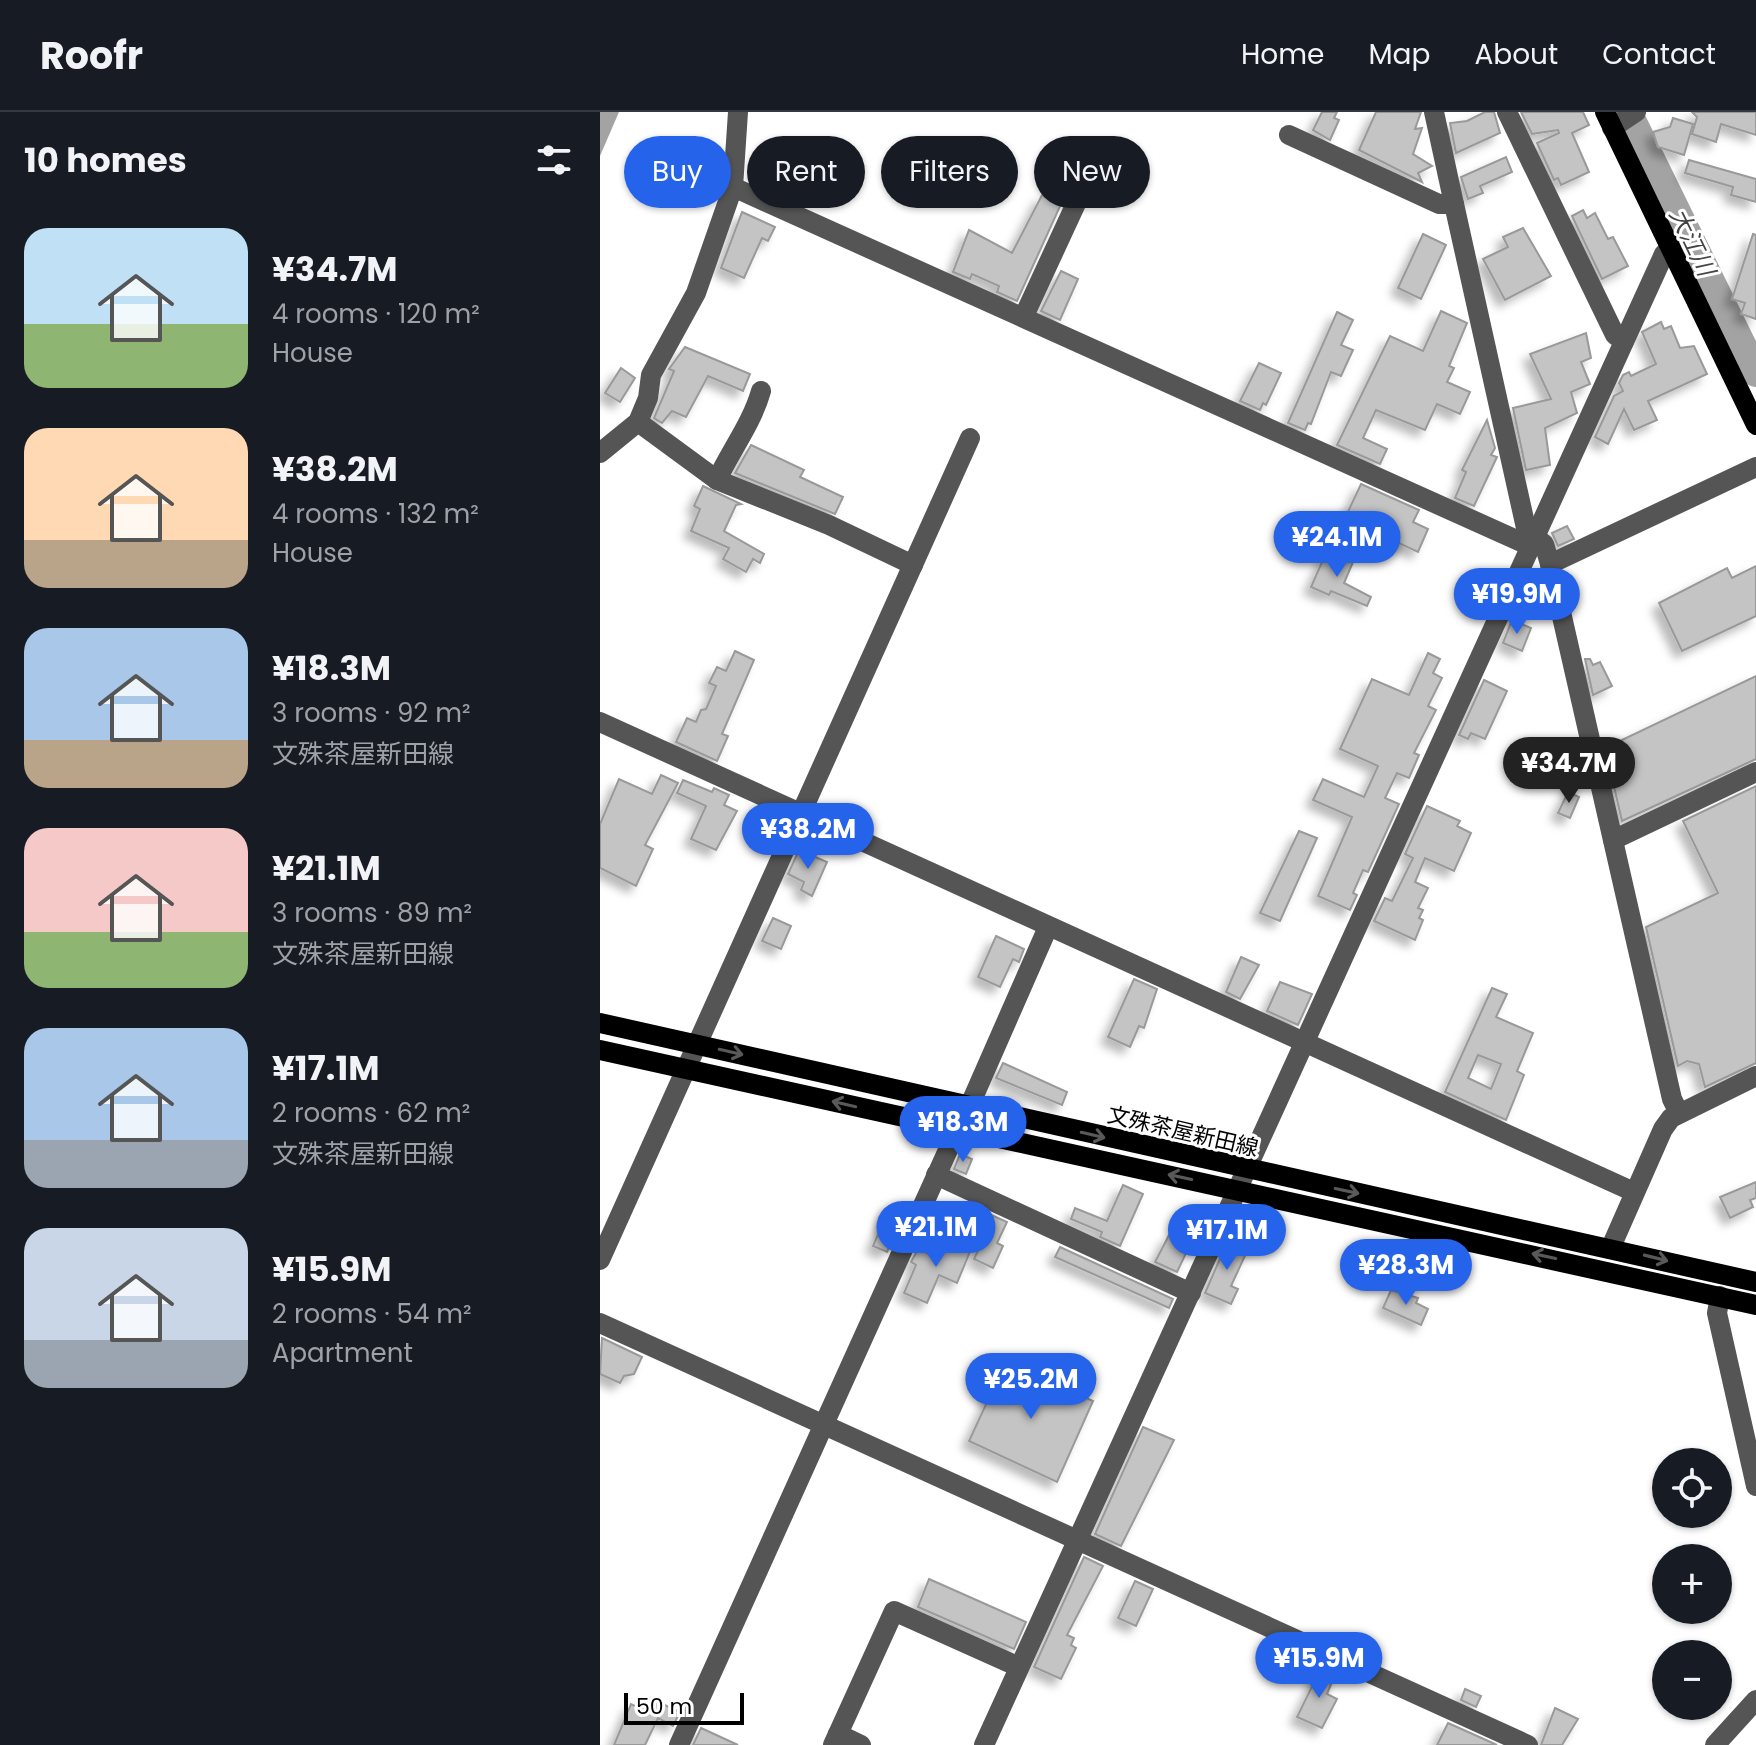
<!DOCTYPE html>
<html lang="en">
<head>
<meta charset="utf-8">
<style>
	:root { --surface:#171b24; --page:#20242c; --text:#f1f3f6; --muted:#9ea1a6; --line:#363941; --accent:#2563eb }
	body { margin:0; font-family:Poppins,"Noto Sans JP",sans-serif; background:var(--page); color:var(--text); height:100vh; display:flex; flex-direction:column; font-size:30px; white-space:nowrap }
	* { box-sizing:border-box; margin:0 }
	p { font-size:26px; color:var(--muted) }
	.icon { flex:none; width:44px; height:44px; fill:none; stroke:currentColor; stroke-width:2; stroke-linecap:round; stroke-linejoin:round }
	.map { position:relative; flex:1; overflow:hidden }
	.details { display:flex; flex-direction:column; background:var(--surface); width:600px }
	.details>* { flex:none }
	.banner { position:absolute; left:24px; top:24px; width:760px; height:72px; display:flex; gap:16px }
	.controls { position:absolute; left:1052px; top:1336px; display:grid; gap:16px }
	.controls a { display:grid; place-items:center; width:80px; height:80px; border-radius:50%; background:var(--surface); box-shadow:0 2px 6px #0004; font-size:40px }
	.scale { position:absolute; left:24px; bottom:20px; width:120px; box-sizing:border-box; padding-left:8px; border:4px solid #000; border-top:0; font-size:22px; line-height:28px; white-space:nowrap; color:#000; -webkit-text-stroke:6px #fff; paint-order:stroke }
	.price { position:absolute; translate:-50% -68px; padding:0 18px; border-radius:28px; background:var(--accent); color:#fff; font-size:26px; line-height:52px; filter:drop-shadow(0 2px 4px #0008) }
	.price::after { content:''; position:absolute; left:50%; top:48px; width:24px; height:18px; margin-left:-12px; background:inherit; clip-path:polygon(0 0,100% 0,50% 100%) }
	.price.selected { background:#222; color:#fff }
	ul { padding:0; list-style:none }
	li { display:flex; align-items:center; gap:24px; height:200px; padding:0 24px }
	li span { display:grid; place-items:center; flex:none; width:224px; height:160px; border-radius:24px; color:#555 }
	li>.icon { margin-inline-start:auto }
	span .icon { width:96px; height:96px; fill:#fffc; stroke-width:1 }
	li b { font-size:34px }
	h2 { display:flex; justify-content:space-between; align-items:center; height:96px; padding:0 24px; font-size:34px }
	.tag { padding:0 28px; border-radius:36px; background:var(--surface); box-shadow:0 2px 6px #0004; font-size:28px; line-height:72px }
	.tag.selected { background:var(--accent); color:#fff }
	header { display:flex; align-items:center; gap:48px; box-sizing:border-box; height:112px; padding:0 40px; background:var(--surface); border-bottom:2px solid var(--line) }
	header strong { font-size:38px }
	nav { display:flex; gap:44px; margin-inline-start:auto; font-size:28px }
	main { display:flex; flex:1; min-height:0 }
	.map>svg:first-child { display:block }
	.water { fill:#a3a3a3 }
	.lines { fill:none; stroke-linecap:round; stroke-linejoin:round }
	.river { stroke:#a3a3a3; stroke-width:28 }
	.building { fill:#c4c4c4; stroke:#999; stroke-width:2; fill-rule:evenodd; filter:url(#shadow) }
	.minor { stroke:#555; stroke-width:20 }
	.major { stroke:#000; stroke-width:20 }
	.oneway { stroke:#595959 }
	.labels { text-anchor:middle; stroke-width:6; stroke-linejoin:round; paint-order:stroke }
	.street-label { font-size:22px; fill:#000; stroke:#fff }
	.water-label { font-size:24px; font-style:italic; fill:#444; stroke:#fff }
</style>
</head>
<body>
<header>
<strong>Roofr</strong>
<nav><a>Home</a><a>Map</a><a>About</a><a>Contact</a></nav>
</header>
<main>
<section class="details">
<h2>10 homes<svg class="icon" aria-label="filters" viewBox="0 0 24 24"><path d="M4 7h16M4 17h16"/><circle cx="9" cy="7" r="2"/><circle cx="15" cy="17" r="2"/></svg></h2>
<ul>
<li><span style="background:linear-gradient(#bfe0f5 60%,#8fb573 0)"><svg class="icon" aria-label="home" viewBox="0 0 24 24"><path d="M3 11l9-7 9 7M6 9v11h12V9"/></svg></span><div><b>¥34.7M</b><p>4 rooms · 120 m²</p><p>House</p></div></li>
<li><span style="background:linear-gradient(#ffd9b3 70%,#b9a48a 0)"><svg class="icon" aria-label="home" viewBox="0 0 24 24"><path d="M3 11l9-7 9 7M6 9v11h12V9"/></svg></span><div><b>¥38.2M</b><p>4 rooms · 132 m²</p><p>House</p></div></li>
<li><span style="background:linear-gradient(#a9c7e8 70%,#b9a48a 0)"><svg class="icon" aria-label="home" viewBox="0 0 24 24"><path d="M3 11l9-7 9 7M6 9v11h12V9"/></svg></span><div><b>¥18.3M</b><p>3 rooms · 92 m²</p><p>文殊茶屋新田線</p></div></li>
<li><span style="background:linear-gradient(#f6c9c9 65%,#8fb573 0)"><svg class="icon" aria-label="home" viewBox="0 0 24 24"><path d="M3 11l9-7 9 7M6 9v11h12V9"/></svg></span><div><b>¥21.1M</b><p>3 rooms · 89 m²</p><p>文殊茶屋新田線</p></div></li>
<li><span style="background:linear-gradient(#a9c7e8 70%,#9aa5b1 0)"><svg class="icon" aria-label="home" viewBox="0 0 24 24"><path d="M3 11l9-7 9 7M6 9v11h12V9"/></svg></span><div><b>¥17.1M</b><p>2 rooms · 62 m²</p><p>文殊茶屋新田線</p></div></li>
<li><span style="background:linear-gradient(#c9d6e8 70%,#9aa5b1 0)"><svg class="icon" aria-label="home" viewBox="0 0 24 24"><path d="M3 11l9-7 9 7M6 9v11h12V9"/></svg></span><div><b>¥15.9M</b><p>2 rooms · 54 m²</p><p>Apartment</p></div></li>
</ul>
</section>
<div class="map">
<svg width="1156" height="1633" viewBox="0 0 1156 1633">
	<defs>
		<filter id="shadow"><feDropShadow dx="-7" dy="7" stdDeviation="4" flood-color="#0004"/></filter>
	</defs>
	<rect width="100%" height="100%" fill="#fff"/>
	<polygon class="water" points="0,0 19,0 0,44"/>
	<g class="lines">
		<polyline class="river" points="1028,0 1156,261"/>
	</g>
	<g class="building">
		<polygon points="722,0 737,0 734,6 739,8 730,28 713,18"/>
		<polygon points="776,0 821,0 815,17 822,16 813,42 832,54 818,61 822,70 759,38"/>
		<polygon points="885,0 894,0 900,21 856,41 850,11 867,9"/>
		<polygon points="921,0 983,0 989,13 972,21 989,60 961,73 958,66 954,68 937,31 959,21 958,18 932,22"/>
		<polygon points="1092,0 1156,0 1156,23 1121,12 1116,30 1092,22 1097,5"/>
		<polygon points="1073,6 1093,12 1084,43 1058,35 1053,20 1070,15"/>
		<polygon points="906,45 912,60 880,74 883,81 868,87 861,65"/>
		<polygon points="1089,48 1156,67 1156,90 1131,83 1133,75 1085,61"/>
		<polygon points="442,83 461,92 417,189 397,180 399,174 372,162 370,167 353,160 369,118 412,141"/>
		<polygon points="983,98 987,106 995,101 1008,127 1013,125 1028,154 1002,167 972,104"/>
		<polygon points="142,100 175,115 168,129 162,126 144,166 121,156"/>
		<polygon points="923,116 951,164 905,188 883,147 908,135 903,125"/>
		<polygon points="823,122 846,133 821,187 798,176"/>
		<polygon points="1153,122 1156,123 1156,207 1141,202 1145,191 1132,187"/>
		<polygon points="461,159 478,167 460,208 441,199"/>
		<polygon points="841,199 867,211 849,254 854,256 847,270 870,280 860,302 837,292 825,318 776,298 763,326 787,337 780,352 737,333 790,224 823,239"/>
		<polygon points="737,200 753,208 741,233 753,238 741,264 731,260 711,312 708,311 705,318 688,311"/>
		<polygon points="1061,210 1064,217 1071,214 1080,236 1094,234 1107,262 1048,289 1057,308 1034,318 1024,297 1008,332 995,325 1014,284 1023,279 1019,271 1023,263 1029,260 1031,264 1056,252 1042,220"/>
		<polygon points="986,221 991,246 981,250 990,272 971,280 977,301 945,316 950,353 926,358 913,296 951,287 930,242"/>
		<polygon points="85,235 150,262 143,279 108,264 86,305 72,299 62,311 54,306 74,259 69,257"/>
		<polygon points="659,251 681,261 666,293 663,291 660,298 640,289"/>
		<polygon points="21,256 35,266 20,290 5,281"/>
		<polygon points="887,308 895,336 891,343 897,345 874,394 855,386 866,360 862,358"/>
		<polygon points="151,333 204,358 200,365 243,385 235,402 135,361"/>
		<polygon points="761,372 819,398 813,410 828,417 818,440 745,406"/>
		<polygon points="103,374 141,392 136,393 124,419 164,442 160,451 153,447 146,460 123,447 129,436 91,419 100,397 94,394"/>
		<polygon points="967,414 974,427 958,434 952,421"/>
		<polygon points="726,441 753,450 744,471 771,485 767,494 731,479 729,483 711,475"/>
		<polygon points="1156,454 1156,504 1082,539 1059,491 1127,456 1132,466"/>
		<polygon points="926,476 934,479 923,510 913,505"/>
		<polygon points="912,508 931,516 922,539 903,531"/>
		<polygon points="135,539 154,548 122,622 128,624 117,649 76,630 87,606 96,610 101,598 106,597 116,574 109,571 117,555 126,559"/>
		<polygon points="828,541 840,547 833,561 842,566 828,594 836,598 814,641 819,643 809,666 797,661 785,686 799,692 768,760 763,758 753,781 757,783 750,798 718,784 752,705 713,688 723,667 764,685 778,654 740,637 772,567 809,583"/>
		<polygon points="985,547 990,547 993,553 1000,550 1012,574 993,583"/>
		<polygon points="1156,564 1156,647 1022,709 1005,636"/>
		<polygon points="884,568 907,579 885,627 871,621 868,627 859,623"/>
		<polygon points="61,663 78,671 45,733 53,737 36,774 0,756 0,712 19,667 52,682"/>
		<polygon points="83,668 112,680 114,676 129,683 124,693 137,699 116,738 91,727 106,694 77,681"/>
		<polygon points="1156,674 1156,951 1105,975 1099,952 1087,949 1078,954 1046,815 1118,781 1083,709"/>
		<polygon points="968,680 979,685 970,706 958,701"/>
		<polygon points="827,694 860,709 857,714 871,721 854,759 825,746 815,770 828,776 818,796 823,798 819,806 823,808 815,828 774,809 785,786 792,789 813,746 805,742"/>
		<polygon points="699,719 717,726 680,809 660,801"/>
		<polygon points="199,738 227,750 212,784 201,778 204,770 188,762"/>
		<polygon points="173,806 191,814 181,837 162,829"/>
		<polygon points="396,824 424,837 419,850 413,847 400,875 378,865"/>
		<polygon points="641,845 659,853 640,887 626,880"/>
		<polygon points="534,867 557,877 544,916 539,914 530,935 508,925"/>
		<polygon points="680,870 712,882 698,913 667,899"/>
		<path d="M892,876L907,882L896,905L933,921L917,959L924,963L906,1008L845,980ZM878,943L901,952L891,977L868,966Z"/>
		<polygon points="403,951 467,980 462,993 396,966"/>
		<polygon points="360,1042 372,1047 366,1062 354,1057"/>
		<polygon points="1156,1070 1156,1086 1150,1088 1153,1095 1130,1106 1120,1085"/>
		<polygon points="523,1073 543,1082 520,1134 500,1125 502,1120 471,1107 475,1096 507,1109"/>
		<polygon points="289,1096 304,1103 287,1140 273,1134"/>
		<polygon points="378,1097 407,1110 397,1131 403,1134 393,1156 374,1147 390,1112 375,1105"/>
		<polygon points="652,1105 667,1112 657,1134 642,1127"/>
		<polygon points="569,1123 586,1130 584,1137 587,1139 577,1160 555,1150"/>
		<polygon points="629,1126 649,1135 631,1174 638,1177 631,1192 605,1181"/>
		<polygon points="349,1128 372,1135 357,1171 339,1163 327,1191 304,1181 316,1153 311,1150 318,1137 340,1147"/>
		<polygon points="460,1135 573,1187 569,1196 455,1145"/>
		<polygon points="791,1178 818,1186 816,1191 828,1197 821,1213 783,1196"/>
		<polygon points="2,1226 42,1245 34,1262 24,1264 20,1271 0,1262"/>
		<polygon points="406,1249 493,1289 457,1370 369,1329"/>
		<polygon points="543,1315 574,1328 521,1434 495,1422"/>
		<polygon points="484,1445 503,1454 467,1523 474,1526 471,1533 476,1536 461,1567 434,1555"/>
		<polygon points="329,1467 426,1510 414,1537 318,1495"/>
		<polygon points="535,1469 553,1477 536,1514 518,1506"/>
		<polygon points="722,1554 736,1560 727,1582 737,1587 722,1616 697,1605"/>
		<polygon points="865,1577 881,1584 876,1595 861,1588"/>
		<polygon points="47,1585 80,1600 73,1614 58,1606 45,1633 14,1633 31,1592 41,1597"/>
		<polygon points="955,1596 978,1607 962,1633 941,1633"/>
		<polygon points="848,1611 866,1619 897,1633 837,1633"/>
		<polygon points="101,1616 138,1633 93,1633"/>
	</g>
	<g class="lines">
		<g class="minor">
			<polyline points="907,0 1015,223 1024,229"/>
			<polyline points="1012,16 1036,0"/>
			<polyline points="689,23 839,92 854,92 834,0"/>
			<polyline points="133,75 930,434"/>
			<polyline points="854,92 930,434"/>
			<polyline points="424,204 479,85"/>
			<polyline points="38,310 117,368 229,413 313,453"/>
			<polyline points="0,341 38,310 48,286 51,263 96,181 133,75 138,0"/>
			<path d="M117,368C131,338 152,311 161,279"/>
			<polyline points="934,424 944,432 950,452 1072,987 1079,1001"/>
			<polyline points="950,452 1156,355"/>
			<polyline points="0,610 1034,1080"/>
			<polyline points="1013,728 1156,660"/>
			<polyline points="369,995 448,815"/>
			<polyline points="336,1063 591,1181"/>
			<polyline points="1011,1135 1063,1017 1071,1006 1156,964"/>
			<polyline points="0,1148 370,326"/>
			<polyline points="1120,1184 1117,1201 1156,1374"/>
			<polyline points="0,1211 928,1633"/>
			<polyline points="238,1622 294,1499 419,1555"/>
			<polyline points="79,1633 357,1018"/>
			<polyline points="233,1633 238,1622 261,1633"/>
			<polyline points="384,1633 1064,142 1071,135"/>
			<polyline points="1115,1633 1156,1588"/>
		</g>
		<g class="major">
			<polyline points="1005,0 1156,313"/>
			<polyline points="0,911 1156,1170"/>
			<polyline points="0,938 1156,1193"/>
		</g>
	</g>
	<defs><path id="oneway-shaft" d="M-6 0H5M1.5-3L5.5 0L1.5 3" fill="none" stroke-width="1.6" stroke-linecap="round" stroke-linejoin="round" transform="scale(2)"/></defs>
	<g class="oneway">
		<use href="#oneway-shaft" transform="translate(131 940) rotate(13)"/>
		<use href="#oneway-shaft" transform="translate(244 992) rotate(-167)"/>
		<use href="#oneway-shaft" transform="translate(493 1023) rotate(13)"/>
		<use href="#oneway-shaft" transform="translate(580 1065) rotate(-168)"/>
		<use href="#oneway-shaft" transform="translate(747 1079) rotate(12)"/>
		<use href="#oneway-shaft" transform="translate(944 1144) rotate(-168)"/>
		<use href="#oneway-shaft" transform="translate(1056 1146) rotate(14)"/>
	</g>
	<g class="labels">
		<g class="street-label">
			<text transform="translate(583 1019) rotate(13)" y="8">文殊茶屋新田線</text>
		</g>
		<g class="water-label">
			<text transform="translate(1092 130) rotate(64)" y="8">大江川</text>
		</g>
	</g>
</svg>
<div class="controls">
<a><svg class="icon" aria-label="locate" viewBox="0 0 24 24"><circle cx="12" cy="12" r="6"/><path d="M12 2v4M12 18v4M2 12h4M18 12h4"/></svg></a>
<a>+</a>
<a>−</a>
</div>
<div class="scale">50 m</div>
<b class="price" style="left:737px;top:467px">¥24.1M</b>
<b class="price" style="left:917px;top:524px">¥19.9M</b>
<b class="price selected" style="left:969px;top:693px">¥34.7M</b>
<b class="price" style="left:208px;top:759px">¥38.2M</b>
<b class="price" style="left:363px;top:1052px">¥18.3M</b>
<b class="price" style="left:336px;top:1157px">¥21.1M</b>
<b class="price" style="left:627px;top:1160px">¥17.1M</b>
<b class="price" style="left:806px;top:1195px">¥28.3M</b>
<b class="price" style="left:431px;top:1309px">¥25.2M</b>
<b class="price" style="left:719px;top:1588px">¥15.9M</b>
<div class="banner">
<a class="tag selected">Buy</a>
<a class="tag">Rent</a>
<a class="tag">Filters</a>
<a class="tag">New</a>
</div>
</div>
</main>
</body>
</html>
